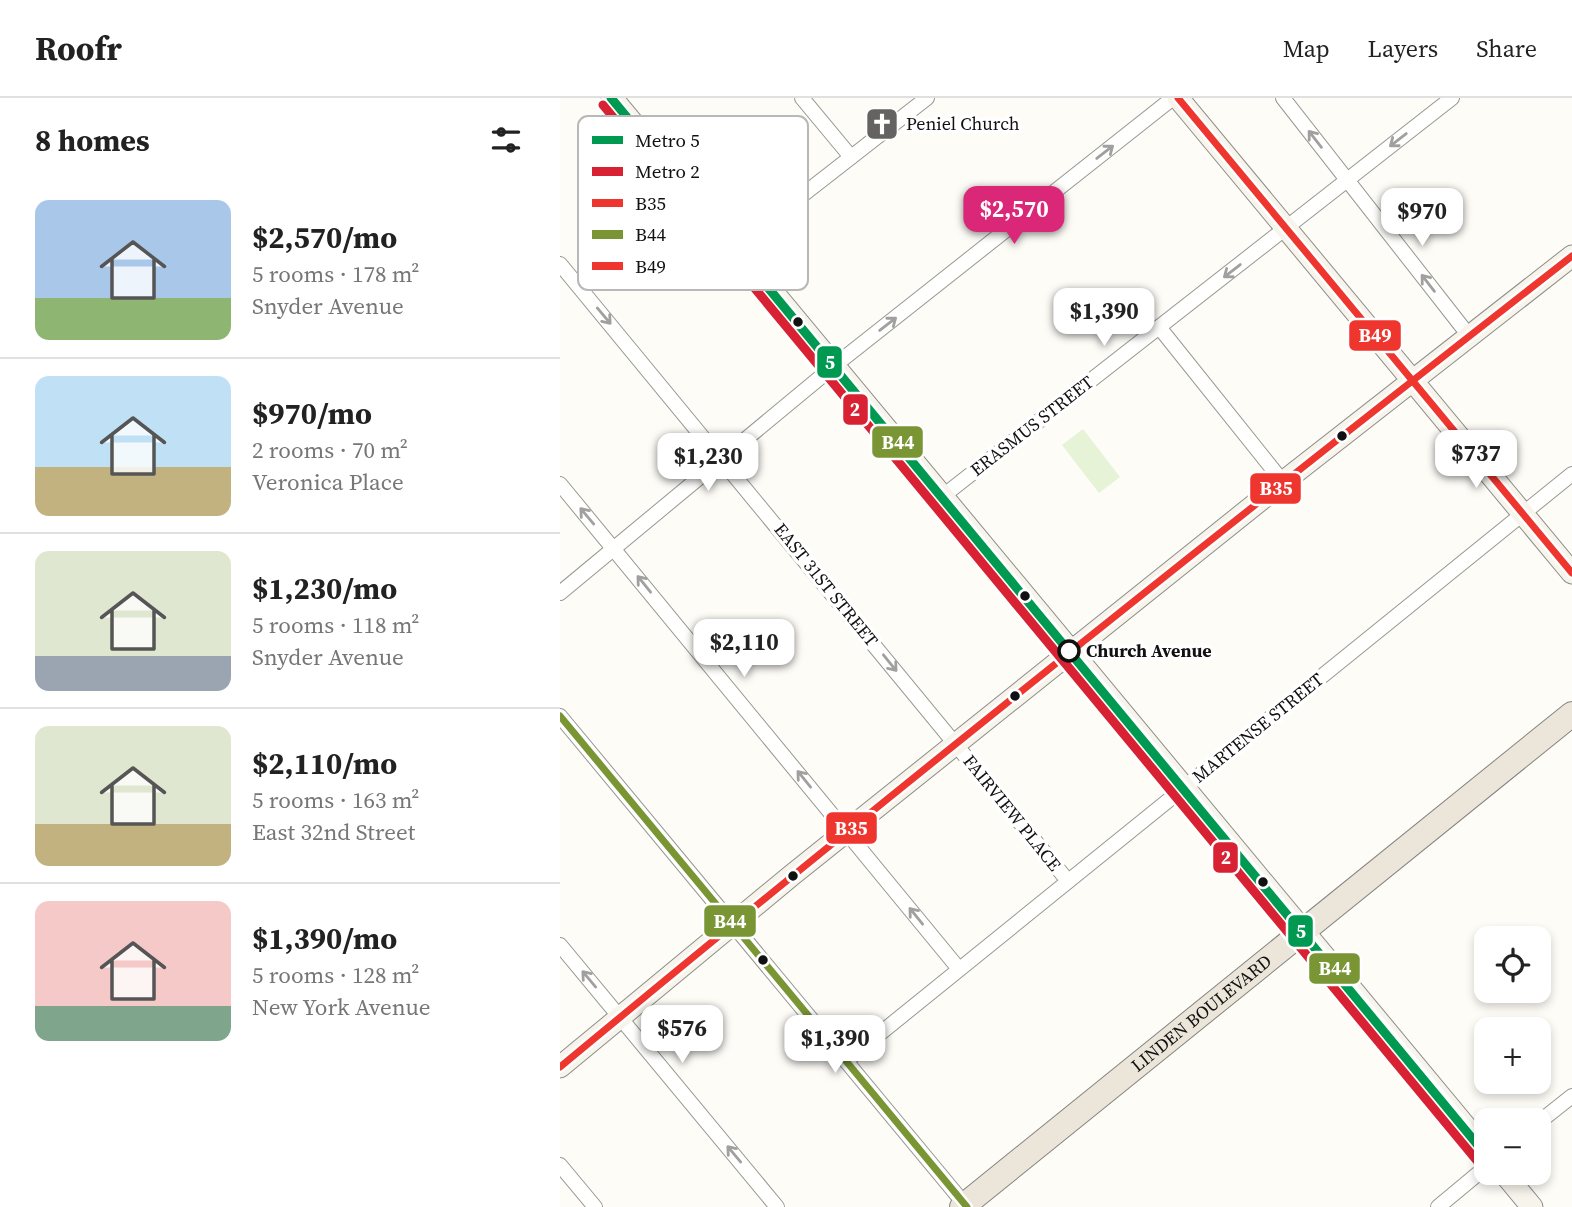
<!DOCTYPE html>
<html lang="en">
<head>
<meta charset="utf-8">
<style>
	:root { --surface:#fff; --page:#f6f6f6; --text:#222; --muted:#767676; --line:#e0e0e0; --accent:#db2777 }
	body { margin:0; font-family:"Source Serif 4",serif; background:var(--page); color:var(--text); height:100vh; display:flex; flex-direction:column; font-size:26px; white-space:nowrap }
	* { box-sizing:border-box; margin:0 }
	p { font-size:23px; color:var(--muted) }
	.icon { flex:none; width:38px; height:38px; fill:none; stroke:currentColor; stroke-width:2; stroke-linecap:round; stroke-linejoin:round }
	.map { position:relative; flex:1; overflow:hidden }
	.sheet { display:flex; flex-direction:column; background:var(--surface); width:560px }
	.sheet>* { flex:none }
	.fabs { position:absolute; left:914px; top:828px; display:grid; gap:14px }
	.fabs a { display:grid; place-items:center; width:77px; height:77px; border-radius:14px; background:var(--surface); box-shadow:0 4px 10px #0003; font-size:35px }
	.price { position:absolute; translate:-50% -60px; padding:0 16px; border-radius:14px; background:#fff; color:#222; font-size:23px; line-height:46px; filter:drop-shadow(0 2px 4px #0008) }
	.price::after { content:''; position:absolute; left:50%; top:42px; width:21px; height:16px; margin-left:-10px; background:inherit; clip-path:polygon(0 0,100% 0,50% 100%) }
	.price.selected { background:var(--accent); color:#fff }
	ul { padding:0; list-style:none }
	li { display:flex; align-items:center; gap:21px; height:175px; padding:0 35px }
	li+li { border-top:2px solid var(--line) }
	li span { display:grid; place-items:center; flex:none; width:196px; height:140px; border-radius:14px; color:#555 }
	li>.icon { margin-inline-start:auto }
	span .icon { width:84px; height:84px; fill:#fffc; stroke-width:1 }
	li b { font-size:30px }
	h2 { display:flex; justify-content:space-between; align-items:center; height:84px; padding:0 35px; font-size:30px }
	header { display:flex; align-items:center; gap:42px; box-sizing:border-box; height:98px; padding:0 35px; background:var(--surface); border-bottom:2px solid var(--line) }
	header strong { font-size:33px }
	nav { display:flex; gap:38px; margin-inline-start:auto; font-size:24px }
	main { display:flex; flex:1; min-height:0 }
	.map>svg:first-child { display:block }
	.green { fill:#e7f3d7 }
	.lines { fill:none; stroke-linecap:round; stroke-linejoin:round }
	.minor-casing { stroke:#979795; stroke-width:16 }
	.secondary-casing { stroke:#8e8d8b; stroke-width:23 }
	.trunk-casing { stroke:#858482; stroke-width:26 }
	.minor { stroke:#fffffe; stroke-width:14 }
	.secondary { stroke:#f6f4eb; stroke-width:21 }
	.trunk { stroke:#ece5da; stroke-width:24 }
	.bus-1-casing { stroke:#fff; stroke-width:12 }
	.bus-2-casing { stroke:#fff; stroke-width:12 }
	.bus-3-casing { stroke:#fff; stroke-width:12 }
	.bus-1 { stroke:#ee352e; stroke-width:7 }
	.bus-2 { stroke:#799534; stroke-width:7 }
	.bus-3 { stroke:#ee352e; stroke-width:7 }
	.metro-1-casing { stroke:#fff; stroke-width:14 }
	.metro-2-casing { stroke:#fff; stroke-width:14 }
	.metro-1 { stroke:#009952; stroke-width:9 }
	.metro-2 { stroke:#d82233; stroke-width:9 }
	.oneway { stroke:#a0a09f }
	.bus-dot { fill:#111; stroke:#fff; stroke-width:2.5 }
	.stop-dot { fill:#fff; stroke:#111; stroke-width:3.5 }
	.labels { text-anchor:middle; stroke-width:7; stroke-linejoin:round; paint-order:stroke }
	.poi-label { font-size:18px; fill:#111; stroke:#fff; text-anchor:start }
	.street-label { font-size:18px; fill:#111; stroke:#fff }
	.stop-label { font-size:18px; font-weight:bold; fill:#111; stroke:#fff; text-anchor:start }
	.key { fill:#fff; stroke:#b8b8b8; stroke-width:2 }
	.key-label { font-size:19px; fill:#111 }
	.line-badge { stroke:#fff; stroke-width:2.5 }
	.badge-label { font-size:19px; text-anchor:middle; font-weight:bold; fill:#fff }
</style>
</head>
<body>
<header>
<strong>Roofr</strong>
<nav><a>Map</a><a>Layers</a><a>Share</a></nav>
</header>
<main>
<section class="sheet">
<h2>8 homes<svg class="icon" aria-label="filters" viewBox="0 0 24 24"><path d="M4 7h16M4 17h16"/><circle cx="9" cy="7" r="2"/><circle cx="15" cy="17" r="2"/></svg></h2>
<ul>
<li><span style="background:linear-gradient(#a9c7e8 70%,#8fb573 0)"><svg class="icon" aria-label="home" viewBox="0 0 24 24"><path d="M3 11l9-7 9 7M6 9v11h12V9"/></svg></span><div><b>$2,570/mo</b><p>5 rooms · 178 m²</p><p>Snyder Avenue</p></div></li>
<li><span style="background:linear-gradient(#bfe0f5 65%,#c2b280 0)"><svg class="icon" aria-label="home" viewBox="0 0 24 24"><path d="M3 11l9-7 9 7M6 9v11h12V9"/></svg></span><div><b>$970/mo</b><p>2 rooms · 70 m²</p><p>Veronica Place</p></div></li>
<li><span style="background:linear-gradient(#dfe7d0 75%,#9aa5b1 0)"><svg class="icon" aria-label="home" viewBox="0 0 24 24"><path d="M3 11l9-7 9 7M6 9v11h12V9"/></svg></span><div><b>$1,230/mo</b><p>5 rooms · 118 m²</p><p>Snyder Avenue</p></div></li>
<li><span style="background:linear-gradient(#dfe7d0 70%,#c2b280 0)"><svg class="icon" aria-label="home" viewBox="0 0 24 24"><path d="M3 11l9-7 9 7M6 9v11h12V9"/></svg></span><div><b>$2,110/mo</b><p>5 rooms · 163 m²</p><p>East 32nd Street</p></div></li>
<li><span style="background:linear-gradient(#f6c9c9 75%,#7fa58c 0)"><svg class="icon" aria-label="home" viewBox="0 0 24 24"><path d="M3 11l9-7 9 7M6 9v11h12V9"/></svg></span><div><b>$1,390/mo</b><p>5 rooms · 128 m²</p><p>New York Avenue</p></div></li>
</ul>
</section>
<div class="map">
<svg width="1012" height="1109" viewBox="0 0 1012 1109">
	<rect width="100%" height="100%" fill="#fdfcf7"/>
	<polygon class="green" points="523,331 560,379 539,395 502,347"/>
	<g class="lines">
		<defs>
			<g id="minor">
				<polyline points="242,0 291,59"/>
				<polyline points="723,0 910,239"/>
				<polyline points="176,149 367,0"/>
				<polyline points="0,166 508,783"/>
				<polyline points="599,229 723,384"/>
				<polyline points="0,386 399,871"/>
				<polyline points="383,398 892,0"/>
				<polyline points="0,495 274,268 613,0"/>
				<polyline points="0,618 407,1109"/>
				<polyline points="0,847 217,1109"/>
				<polyline points="286,963 1012,376"/>
				<polyline points="978,1025 1012,998"/>
				<polyline points="0,1067 35,1109"/>
				<polyline points="878,1109 926,1069"/>
			</g>
			<g id="secondary">
				<polyline points="52,0 926,1053"/>
				<polyline points="618,0 1012,475"/>
				<polyline points="0,969 232,777 723,384 1012,158"/>
				<polyline points="943,1074 972,1109"/>
			</g>
			<g id="trunk">
				<path id="s1" d="M402,1109L1012,616"/>
			</g>
		</defs>
		<use href="#minor" class="minor-casing"/>
		<use href="#secondary" class="secondary-casing"/>
		<use href="#trunk" class="trunk-casing"/>
		<use href="#minor" class="minor"/>
		<use href="#secondary" class="secondary"/>
		<use href="#trunk" class="trunk"/>
		<defs>
			<path id="bus-1" d="M0,969C333,693 671,424 1012,158"/>
			<g id="bus-2">
				<polyline points="52,0 926,1053"/>
				<polyline points="0,618 407,1109"/>
			</g>
			<polyline id="bus-3" points="618,0 1012,475"/>
		</defs>
		<use href="#bus-1" class="bus-1-casing"/>
		<use href="#bus-2" class="bus-2-casing"/>
		<use href="#bus-3" class="bus-3-casing"/>
		<use href="#bus-1" class="bus-1"/>
		<use href="#bus-2" class="bus-2"/>
		<use href="#bus-3" class="bus-3"/>
		<defs>
			<polyline id="metro-1" points="51,0 926,1057"/>
			<polyline id="metro-2" points="43,7 918,1064"/>
		</defs>
		<use href="#metro-1" class="metro-1-casing"/>
		<use href="#metro-2" class="metro-2-casing"/>
		<use href="#metro-1" class="metro-1"/>
		<use href="#metro-2" class="metro-2"/>
	</g>
	<defs><path id="oneway-shaft" d="M-6 0H5M1.5-3L5.5 0L1.5 3" fill="none" stroke-width="1.6" stroke-linecap="round" stroke-linejoin="round" transform="scale(1.75)"/></defs>
	<g class="oneway">
		<use href="#oneway-shaft" transform="translate(755 41) rotate(-128)"/>
		<use href="#oneway-shaft" transform="translate(838 42) rotate(142)"/>
		<use href="#oneway-shaft" transform="translate(545 54) rotate(-38)"/>
		<use href="#oneway-shaft" transform="translate(672 173) rotate(142)"/>
		<use href="#oneway-shaft" transform="translate(868 185) rotate(-128)"/>
		<use href="#oneway-shaft" transform="translate(44 218) rotate(50)"/>
		<use href="#oneway-shaft" transform="translate(328 226) rotate(-38)"/>
		<use href="#oneway-shaft" transform="translate(27 418) rotate(-130)"/>
		<use href="#oneway-shaft" transform="translate(84 486) rotate(-129)"/>
		<use href="#oneway-shaft" transform="translate(330 565) rotate(51)"/>
		<use href="#oneway-shaft" transform="translate(244 681) rotate(-129)"/>
		<use href="#oneway-shaft" transform="translate(356 818) rotate(-129)"/>
		<use href="#oneway-shaft" transform="translate(29 881) rotate(-130)"/>
		<use href="#oneway-shaft" transform="translate(174 1056) rotate(-130)"/>
	</g>
	<defs>
		<symbol id="church-square" viewBox="-11 -11 22 22"><rect x="-9" y="-9" width="18" height="18" rx="4" fill="#646362" stroke="#fff"/><path d="M-1.2-6h2.4v3.5h3.3v2.4h-3.3V6h-2.4V-.1h-3.3v-2.4h3.3Z" fill="#fff"/></symbol>
	</defs>
	<g fill-rule="evenodd">
		<use href="#church-square" x="303" y="7" width="38" height="38"/>
	</g>
	<g class="bus-dot">
		<circle cx="238" cy="224" r="6"/>
		<circle cx="782" cy="338" r="6"/>
		<circle cx="465" cy="498" r="6"/>
		<circle cx="455" cy="598" r="6"/>
		<circle cx="233" cy="778" r="6"/>
		<circle cx="703" cy="784" r="6"/>
		<circle cx="203" cy="862" r="6"/>
	</g>
	<circle class="stop-dot" cx="509" cy="553" r="10"/>
	<g class="labels">
		<g class="poi-label">
			<text x="346" y="32">Peniel Church</text>
		</g>
		<g class="street-label">
			<text transform="translate(472 328) rotate(-38)" y="6">ERASMUS STREET</text>
			<text transform="translate(266 487) rotate(51)" y="6">EAST 31ST STREET</text>
			<text transform="translate(698 630) rotate(-39)" y="6">MARTENSE STREET</text>
			<text transform="translate(452 715) rotate(51)" y="6">FAIRVIEW PLACE</text>
			<text dy="6" stroke="none"><textPath href="#s1" startOffset="308">LINDEN BOULEVARD</textPath></text>
		</g>
		<g class="stop-label">
			<text x="526" y="559">Church Avenue</text>
		</g>
	</g>
	<rect x="18" y="18" width="230" height="174" rx="10" class="key"/>
	<rect x="32" y="38" width="31" height="8" fill="#009952"/>
	<rect x="32" y="69" width="31" height="9" fill="#d82233"/>
	<rect x="32" y="101" width="31" height="8" fill="#ee352e"/>
	<rect x="32" y="132" width="31" height="9" fill="#799534"/>
	<rect x="32" y="164" width="31" height="8" fill="#ee352e"/>
	<g class="key-label">
		<text x="75" y="49">Metro 5</text>
		<text x="75" y="80">Metro 2</text>
		<text x="75" y="112">B35</text>
		<text x="75" y="143">B44</text>
		<text x="75" y="175">B49</text>
	</g>
	<g class="line-badge">
		<rect x="788" y="221" width="54" height="33" rx="7" fill="#ee352e"/>
		<rect x="256" y="247" width="27" height="34" rx="7" fill="#009952"/>
		<rect x="282" y="295" width="27" height="33" rx="7" fill="#d82233"/>
		<rect x="311" y="327" width="53" height="34" rx="7" fill="#799534"/>
		<rect x="689" y="374" width="53" height="33" rx="7" fill="#ee352e"/>
		<rect x="265" y="713" width="53" height="34" rx="7" fill="#ee352e"/>
		<rect x="652" y="743" width="27" height="33" rx="7" fill="#d82233"/>
		<rect x="143" y="806" width="54" height="34" rx="7" fill="#799534"/>
		<rect x="727" y="816" width="27" height="34" rx="7" fill="#009952"/>
		<rect x="748" y="854" width="53" height="33" rx="7" fill="#799534"/>
	</g>
	<g class="badge-label">
		<text x="815" y="244">B49</text>
		<text x="270" y="271">5</text>
		<text x="295" y="318">2</text>
		<text x="338" y="351">B44</text>
		<text x="716" y="397">B35</text>
		<text x="291" y="737">B35</text>
		<text x="666" y="766">2</text>
		<text x="170" y="830">B44</text>
		<text x="741" y="840">5</text>
		<text x="775" y="877">B44</text>
	</g>
</svg>
<div class="fabs">
<a><svg class="icon" aria-label="locate" viewBox="0 0 24 24"><circle cx="12" cy="12" r="6"/><path d="M12 2v4M12 18v4M2 12h4M18 12h4"/></svg></a>
<a>+</a>
<a>−</a>
</div>
<b class="price selected" style="left:454px;top:148px">$2,570</b>
<b class="price" style="left:862px;top:150px">$970</b>
<b class="price" style="left:544px;top:250px">$1,390</b>
<b class="price" style="left:916px;top:392px">$737</b>
<b class="price" style="left:148px;top:395px">$1,230</b>
<b class="price" style="left:184px;top:581px">$2,110</b>
<b class="price" style="left:122px;top:967px">$576</b>
<b class="price" style="left:275px;top:977px">$1,390</b>
</div>
</main>
</body>
</html>
